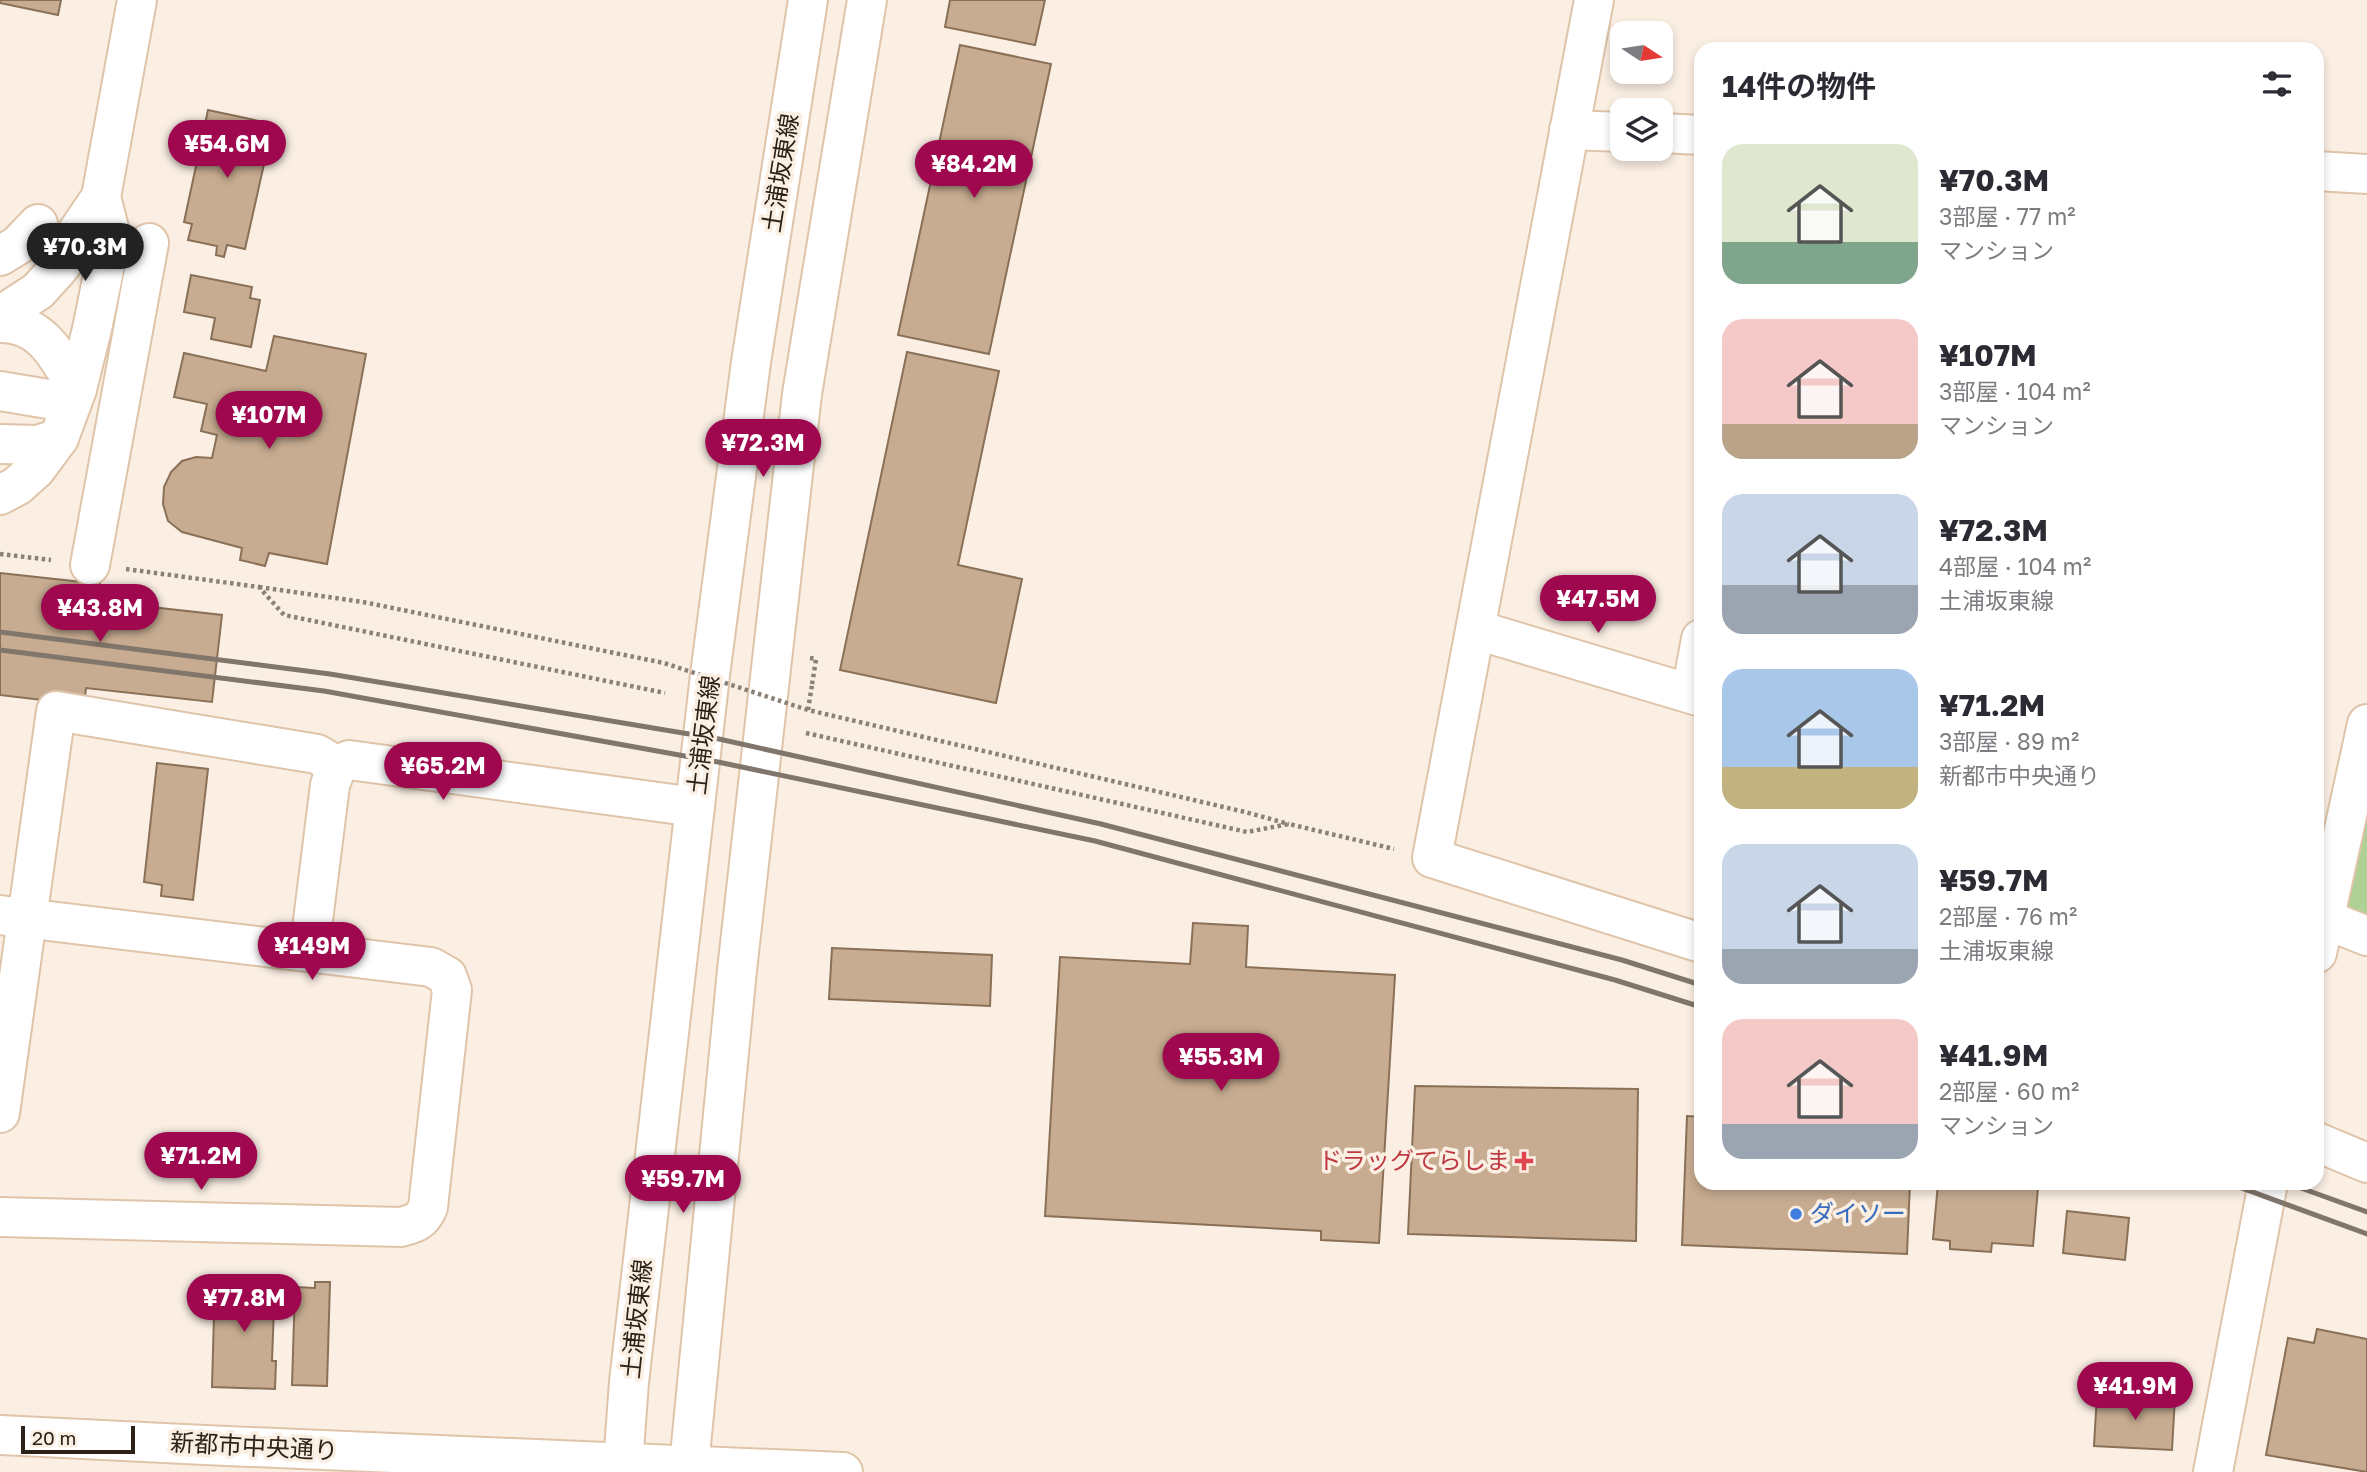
<!DOCTYPE html>
<html lang="ja">
<head>
<meta charset="utf-8">
<style>
	:root { --surface:#fff; --page:#f7f7f7; --text:#2b2b33; --muted:#7c7c81; --accent:#9f084f }
	body { margin:0; font-family:"Golos Text","Noto Sans JP",sans-serif; background:var(--page); color:var(--text); height:100vh; display:flex; flex-direction:column; font-size:26px; white-space:nowrap }
	* { box-sizing:border-box; margin:0 }
	p { font-size:23px; color:var(--muted) }
	.icon { flex:none; width:38px; height:38px; fill:none; stroke:currentColor; stroke-width:2; stroke-linecap:round; stroke-linejoin:round }
	.map { position:relative; flex:1; overflow:hidden }
	.details { position:absolute; left:1694px; top:42px; width:630px; height:1148px; display:flex; flex-direction:column; background:var(--surface); border-radius:21px; box-shadow:0 4px 10px #0003 }
	.details>* { flex:none }
	.needle { width:46px; rotate:102deg }
	.tools { position:absolute; left:1610px; top:21px; display:grid; gap:14px }
	.tools a { display:grid; place-items:center; width:63px; height:63px; border-radius:14px; background:var(--surface); box-shadow:0 4px 10px #0003; font-size:35px }
	.scale { position:absolute; left:21px; bottom:18px; width:114px; box-sizing:border-box; padding-left:7px; border:4px solid #2c2217; border-top:0; font-size:19px; line-height:24px; white-space:nowrap; color:#2c2217; -webkit-text-stroke:5px #fbefe4; paint-order:stroke }
	.price { position:absolute; translate:-50% -60px; padding:0 16px; border-radius:24px; background:var(--accent); color:#fff; font-size:23px; line-height:46px; filter:drop-shadow(0 2px 4px #0008) }
	.price::after { content:''; position:absolute; left:50%; top:42px; width:21px; height:16px; margin-left:-10px; background:inherit; clip-path:polygon(0 0,100% 0,50% 100%) }
	.price.on { background:#222; color:#fff }
	ul { padding:0; list-style:none }
	li { display:flex; align-items:center; gap:21px; height:175px; padding:0 28px }
	li span { display:grid; place-items:center; flex:none; width:196px; height:140px; border-radius:21px; color:#555 }
	li>.icon { margin-inline-start:auto }
	span .icon { width:84px; height:84px; fill:#fffc; stroke-width:1 }
	li b { font-size:30px }
	h2 { display:flex; justify-content:space-between; align-items:center; height:84px; padding:0 28px; font-size:30px }
	.map>svg:first-child { display:block }
	.green { fill:#afd196 }
	.building { fill:#c7ac91; stroke:#897057; stroke-width:2 }
	.lines { fill:none; stroke-linecap:round; stroke-linejoin:round }
	.minor-casing { stroke:#e0c4a9; stroke-width:42 }
	.major-casing { stroke:#e0c4a9; stroke-width:42 }
	.path { stroke:#8c8176; stroke-width:4.5; stroke-dasharray:3.5 3.5; stroke-linecap:butt }
	.minor { stroke:#fff; stroke-width:38 }
	.major { stroke:#fff; stroke-width:38 }
	.rail { stroke:#81766b; stroke-width:5 }
	.path-bridge { stroke:#8c8176; stroke-width:4.5; stroke-dasharray:3.5 3.5; stroke-linecap:butt }
	.health-dot { fill:#e0444e; stroke:#fbefe4; stroke-width:2.5 }
	.shop-dot { fill:#3f7fe0; stroke:#fbefe4; stroke-width:2.5 }
	.labels { text-anchor:middle; stroke-width:7; stroke-linejoin:round; paint-order:stroke }
	.street-label { font-size:24px; fill:#2c2217; stroke:#fbefe4 }
	.health-label { font-size:24px; fill:#be3a42; stroke:#fbefe4; text-anchor:end }
	.shop-label { font-size:24px; fill:#366cbe; stroke:#fbefe4; text-anchor:start }
</style>
</head>
<body>
<div class="map">
<svg width="2367" height="1472" viewBox="0 0 2367 1472">
	<rect width="100%" height="100%" fill="#fbefe4"/>
	<polygon class="green" points="2367,776 2367,936 2325,919"/>
	<g class="building">
		<polygon points="0,0 61,0 58,15 0,3"/>
		<polygon points="950,0 1045,0 1035,45 945,27"/>
		<polygon points="960,45 1051,64 989,354 898,335"/>
		<polygon points="208,110 273,124 245,249 227,245 224,257 216,255 217,246 188,240 192,224 184,222"/>
		<polygon points="191,275 252,287 250,298 260,300 251,347 211,339 215,318 184,312"/>
		<polygon points="274,336 366,354 327,564 269,553 265,566 240,560 242,548 182,532 168,521 163,504 164,487 171,472 182,461 196,457 212,458 217,435 201,431 207,404 174,397 184,353 266,371"/>
		<polygon points="907,352 999,371 958,565 1022,579 996,703 840,670"/>
		<polygon points="0,573 100,584 98,601 222,615 212,702 86,688 84,705 0,695"/>
		<polygon points="157,763 208,769 193,900 161,896 162,885 144,882"/>
		<polygon points="1193,923 1248,926 1246,967 1395,975 1379,1243 1321,1240 1321,1231 1045,1216 1060,957 1190,964"/>
		<polygon points="832,948 992,955 990,1006 829,999"/>
		<polygon points="1415,1086 1638,1089 1636,1241 1408,1234"/>
		<polygon points="1687,1116 1701,1117 1701,1183 1910,1183 1907,1254 1682,1245"/>
		<polygon points="1938,1183 2038,1188 2033,1246 1992,1243 1991,1252 1950,1249 1950,1241 1933,1239"/>
		<polygon points="2067,1211 2129,1218 2125,1260 2063,1253"/>
		<polygon points="215,1278 275,1280 272,1361 276,1361 275,1389 212,1387"/>
		<polygon points="315,1282 330,1282 327,1386 292,1385 295,1287 315,1288"/>
		<polygon points="2317,1329 2367,1339 2367,1472 2266,1455 2288,1338 2314,1343"/>
		<polygon points="2097,1394 2175,1397 2172,1450 2094,1446"/>
	</g>
	<g class="lines">
		<defs>
			<g id="minor">
				<polyline points="1594,0 1432,858 1701,943"/>
				<polyline points="1569,130 1622,132"/>
				<polyline points="1661,133 1701,135"/>
				<polyline points="2317,171 2367,174"/>
				<polyline points="0,256 18,245 38,224"/>
				<polyline points="0,316 38,291 58,269 68,256 78,231 101,197 137,0"/>
				<path d="M0,323C42,322 58,357 77,389"/>
				<polyline points="0,391 72,403"/>
				<polyline points="0,444 38,445 59,438"/>
				<polyline points="0,495 17,486 36,469 59,438 77,389 92,329 111,236 101,197"/>
				<polyline points="90,565 149,243"/>
				<polyline points="1477,630 1701,697"/>
				<polyline points="1691,693 1701,639"/>
				<path d="M0,915L431,967L447,976L452,990L428,1207C422,1221 416,1223 401,1227L0,1217"/>
				<polyline points="2317,916 2367,936"/>
				<polyline points="309,952 330,785 337,766 349,760 695,807"/>
				<polyline points="2317,953 2367,724"/>
				<polyline points="0,1113 56,711 317,754 337,766"/>
				<polyline points="2317,1142 2367,1163"/>
				<polyline points="2213,1472 2268,1183"/>
			</g>
			<g id="major">
				<polyline points="0,1435 205,1445 843,1472"/>
				<polyline points="627,1472 623,1464 629,1382 710,675 751,362 808,0"/>
				<polyline points="685,1472 689,1466 737,970 802,394 867,0"/>
			</g>
		</defs>
		<use href="#minor" class="minor-casing"/>
		<use href="#major" class="major-casing"/>
		<g class="path">
			<polyline points="0,554 51,560"/>
			<polyline points="126,569 259,587 284,615 665,693"/>
			<polyline points="810,658 816,659 812,685"/>
			<polyline points="806,733 1247,832 1289,824 1394,849"/>
		</g>
		<use href="#minor" class="minor"/>
		<use href="#major" class="major"/>
		<g class="rail">
			<polyline points="0,632 330,674 719,739 1101,824 1622,960 1701,985"/>
			<polyline points="0,650 324,691 718,762 1095,841 1615,980 1701,1007"/>
			<polyline points="2228,1183 2367,1234"/>
			<polyline points="2287,1183 2367,1212"/>
		</g>
		<g class="path-bridge">
			<polyline points="259,587 363,602 664,663 808,710 1245,812 1289,824"/>
			<polyline points="808,710 812,685"/>
		</g>
	</g>
	<path class="health-dot" d="M1520.5 1150.5h7v7h7v7h-7v7h-7v-7h-7v-7h7z"/>
	<circle class="shop-dot" cx="1796" cy="1214" r="7"/>
	<g class="labels">
		<g class="street-label">
			<text transform="translate(781 173) rotate(-81)" y="8">土浦坂東線</text>
			<text transform="translate(704 735) rotate(-83)" y="8">土浦坂東線</text>
			<text transform="translate(637 1319) rotate(-84)" y="8">土浦坂東線</text>
			<text transform="translate(254 1447) rotate(3)" y="8">新都市中央通り</text>
		</g>
		<g class="health-label">
			<text x="1510" y="1169">ドラッグてらしま</text>
		</g>
		<g class="shop-label">
			<text x="1810" y="1222">ダイソー</text>
		</g>
	</g>
</svg>
<div class="tools">
<a><svg class="needle" viewBox="-14 -14 28 28"><path d="M0-13l5 13h-10z" fill="#e53935"/><path d="M0 13l5-13h-10z" fill="#7c7c81"/></svg></a>
<a><svg class="icon" aria-label="layers" viewBox="0 0 24 24"><path d="M12 4l9 5-9 5-9-5zM3 14l9 5 9-5"/></svg></a>
</div>
<div class="scale">20 m</div>
<b class="price" style="left:227px;top:180px">¥54.6M</b>
<b class="price" style="left:974px;top:200px">¥84.2M</b>
<b class="price on" style="left:85px;top:283px">¥70.3M</b>
<b class="price" style="left:269px;top:451px">¥107M</b>
<b class="price" style="left:763px;top:479px">¥72.3M</b>
<b class="price" style="left:1598px;top:635px">¥47.5M</b>
<b class="price" style="left:100px;top:644px">¥43.8M</b>
<b class="price" style="left:443px;top:802px">¥65.2M</b>
<b class="price" style="left:312px;top:982px">¥149M</b>
<b class="price" style="left:1221px;top:1093px">¥55.3M</b>
<b class="price" style="left:201px;top:1192px">¥71.2M</b>
<b class="price" style="left:683px;top:1215px">¥59.7M</b>
<b class="price" style="left:244px;top:1334px">¥77.8M</b>
<b class="price" style="left:2135px;top:1422px">¥41.9M</b>
<section class="details">
<h2>14件の物件<svg class="icon" aria-label="filters" viewBox="0 0 24 24"><path d="M4 7h16M4 17h16"/><circle cx="9" cy="7" r="2"/><circle cx="15" cy="17" r="2"/></svg></h2>
<ul>
<li><span style="background:linear-gradient(#dfe7d0 70%,#7fa58c 0)"><svg class="icon" aria-label="home" viewBox="0 0 24 24"><path d="M3 11l9-7 9 7M6 9v11h12V9"/></svg></span><div><b>¥70.3M</b><p>3部屋 · 77 m²</p><p>マンション</p></div></li>
<li><span style="background:linear-gradient(#f6c9c9 75%,#b9a48a 0)"><svg class="icon" aria-label="home" viewBox="0 0 24 24"><path d="M3 11l9-7 9 7M6 9v11h12V9"/></svg></span><div><b>¥107M</b><p>3部屋 · 104 m²</p><p>マンション</p></div></li>
<li><span style="background:linear-gradient(#c9d6e8 65%,#9aa5b1 0)"><svg class="icon" aria-label="home" viewBox="0 0 24 24"><path d="M3 11l9-7 9 7M6 9v11h12V9"/></svg></span><div><b>¥72.3M</b><p>4部屋 · 104 m²</p><p>土浦坂東線</p></div></li>
<li><span style="background:linear-gradient(#a9c7e8 70%,#c2b280 0)"><svg class="icon" aria-label="home" viewBox="0 0 24 24"><path d="M3 11l9-7 9 7M6 9v11h12V9"/></svg></span><div><b>¥71.2M</b><p>3部屋 · 89 m²</p><p>新都市中央通り</p></div></li>
<li><span style="background:linear-gradient(#c9d6e8 75%,#9aa5b1 0)"><svg class="icon" aria-label="home" viewBox="0 0 24 24"><path d="M3 11l9-7 9 7M6 9v11h12V9"/></svg></span><div><b>¥59.7M</b><p>2部屋 · 76 m²</p><p>土浦坂東線</p></div></li>
<li><span style="background:linear-gradient(#f6c9c9 75%,#9aa5b1 0)"><svg class="icon" aria-label="home" viewBox="0 0 24 24"><path d="M3 11l9-7 9 7M6 9v11h12V9"/></svg></span><div><b>¥41.9M</b><p>2部屋 · 60 m²</p><p>マンション</p></div></li>
</ul>
</section>
</div>
</body>
</html>
